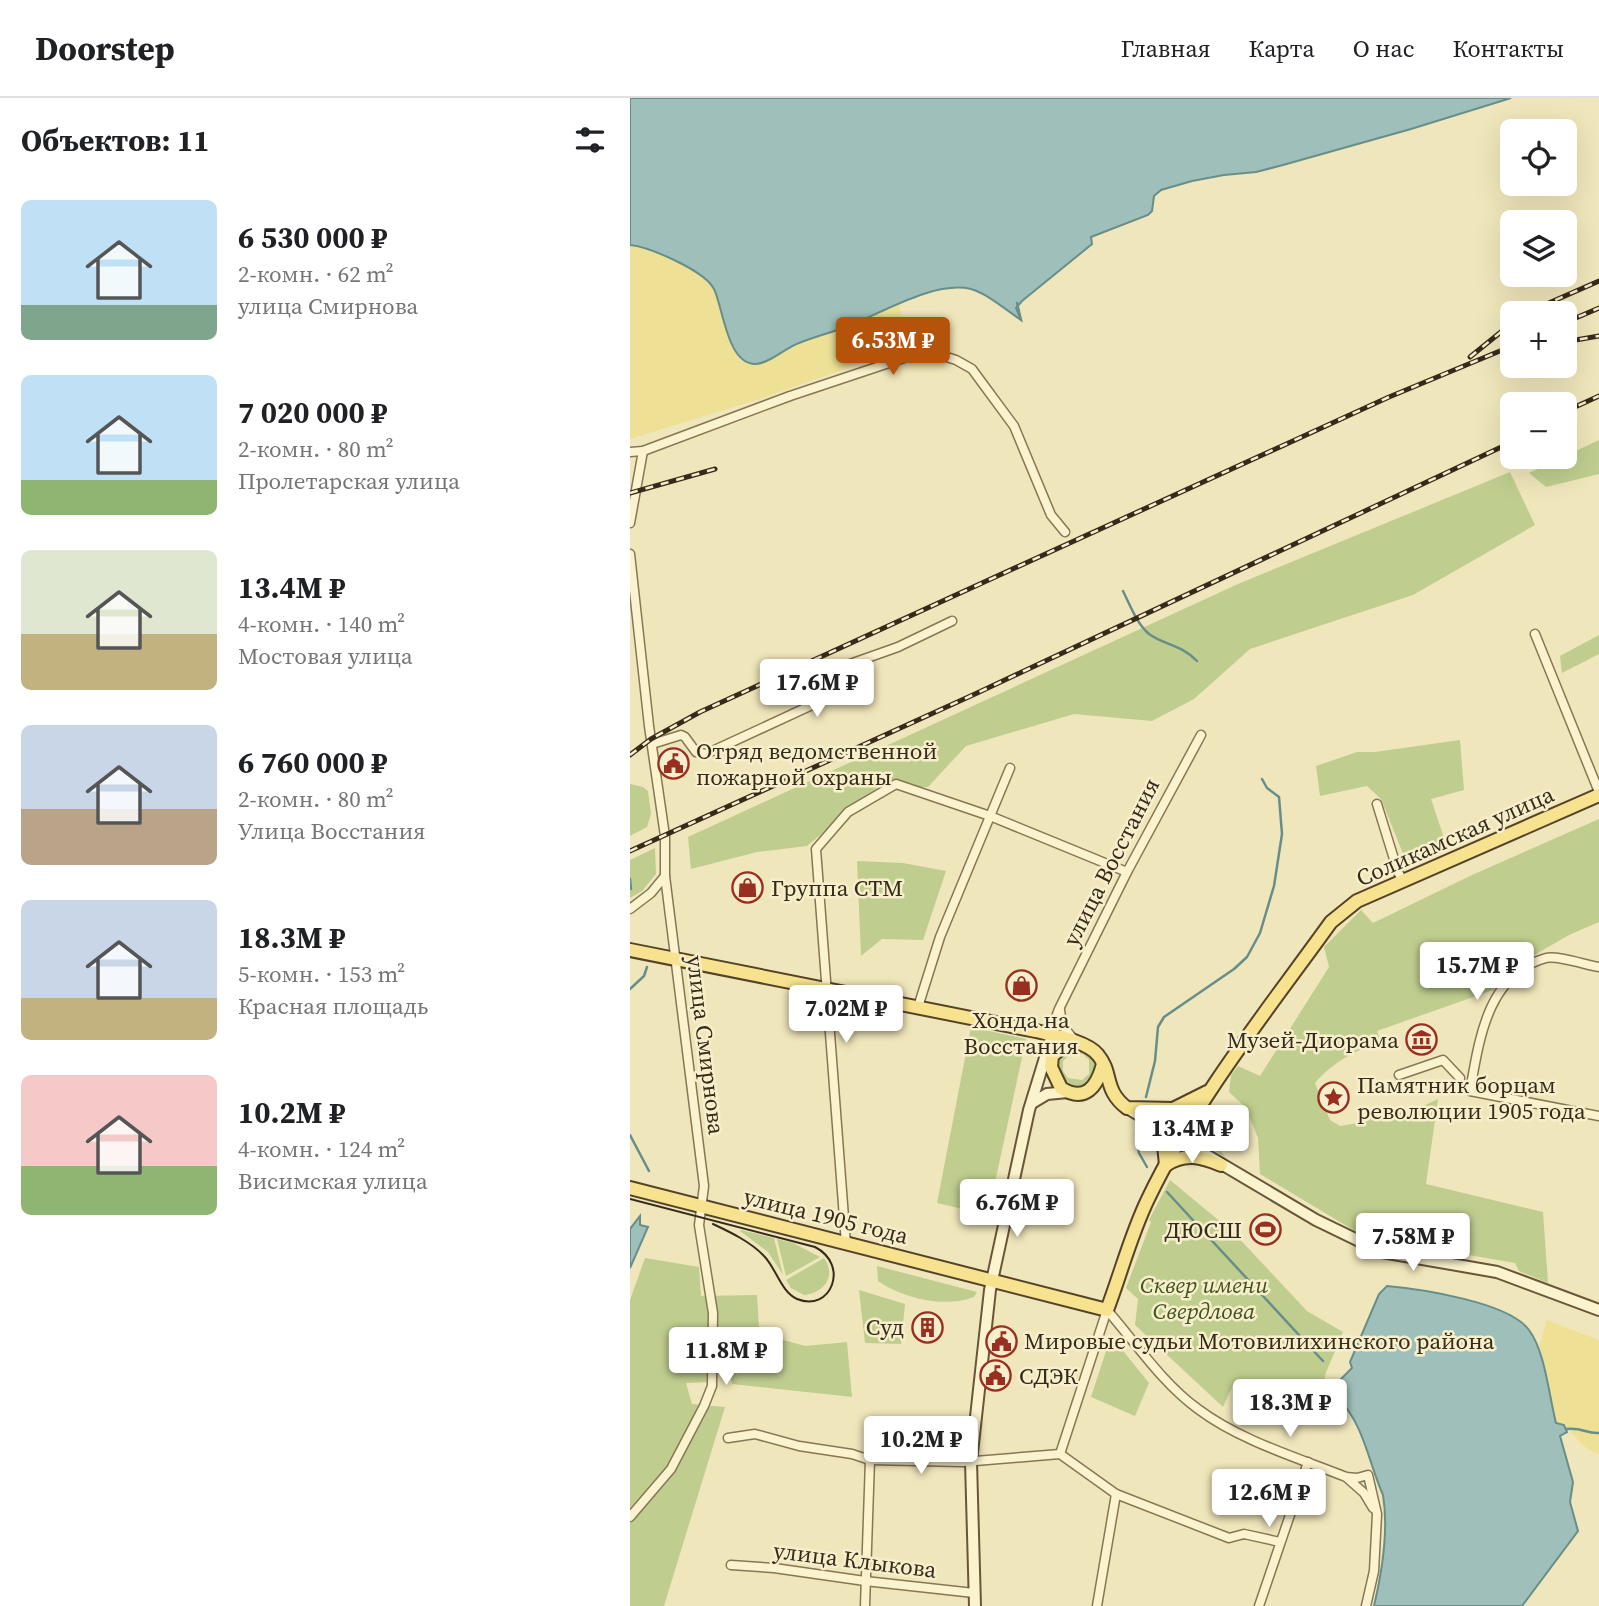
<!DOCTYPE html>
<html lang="ru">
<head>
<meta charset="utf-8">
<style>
	:root { --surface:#fff; --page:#f2f2f2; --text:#202124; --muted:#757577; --line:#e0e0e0; --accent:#b45309 }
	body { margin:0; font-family:"Source Serif 4",serif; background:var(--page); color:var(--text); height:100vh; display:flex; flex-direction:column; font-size:26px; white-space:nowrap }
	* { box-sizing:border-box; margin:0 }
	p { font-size:23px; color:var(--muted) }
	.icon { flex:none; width:38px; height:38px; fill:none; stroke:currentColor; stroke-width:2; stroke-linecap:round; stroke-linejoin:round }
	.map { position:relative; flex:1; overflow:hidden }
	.details { display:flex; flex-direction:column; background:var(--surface); width:630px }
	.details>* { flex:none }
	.tools { position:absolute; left:870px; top:21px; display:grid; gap:14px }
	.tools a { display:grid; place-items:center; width:77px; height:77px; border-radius:10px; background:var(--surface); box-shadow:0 7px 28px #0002; font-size:35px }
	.price { position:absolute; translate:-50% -60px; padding:0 16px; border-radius:7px; background:#fff; color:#222; font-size:23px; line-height:46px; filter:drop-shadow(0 2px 4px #0008) }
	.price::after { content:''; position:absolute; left:50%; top:42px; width:21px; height:16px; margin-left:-10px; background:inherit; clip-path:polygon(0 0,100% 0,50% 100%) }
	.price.selected { background:var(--accent); color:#fff }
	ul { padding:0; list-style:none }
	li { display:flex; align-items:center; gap:21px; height:175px; padding:0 21px }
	li span { display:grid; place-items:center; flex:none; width:196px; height:140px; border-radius:10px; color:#555 }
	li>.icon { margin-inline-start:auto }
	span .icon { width:84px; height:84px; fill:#fffc; stroke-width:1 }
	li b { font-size:30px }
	h2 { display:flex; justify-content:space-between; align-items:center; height:84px; padding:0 21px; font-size:30px }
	header { display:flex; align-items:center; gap:42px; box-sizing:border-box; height:98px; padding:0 35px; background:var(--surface); border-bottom:2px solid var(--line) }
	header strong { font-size:33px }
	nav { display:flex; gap:38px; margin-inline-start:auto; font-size:24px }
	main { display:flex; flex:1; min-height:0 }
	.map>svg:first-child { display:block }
	.green { fill:#bfce8f; fill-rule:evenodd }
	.sand { fill:#eee196 }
	.water { fill:#9fc0ba; stroke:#678e89; stroke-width:2 }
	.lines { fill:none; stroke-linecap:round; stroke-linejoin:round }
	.stream { stroke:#678e89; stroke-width:2.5 }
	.street-casing { stroke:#877654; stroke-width:11 }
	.secondary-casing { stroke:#695638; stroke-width:14 }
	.primary-casing { stroke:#544329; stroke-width:16 }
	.street { stroke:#fbf3ce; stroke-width:8 }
	.secondary { stroke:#fbf3ce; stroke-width:10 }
	.primary { stroke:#f7e38f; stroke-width:12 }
	.tram { stroke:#362b1a; stroke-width:2 }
	.rail-casing { stroke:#362b1a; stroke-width:5 }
	.rail { stroke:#f7efcb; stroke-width:2.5; stroke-dasharray:8; stroke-linecap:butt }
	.labels { text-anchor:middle; stroke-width:5; stroke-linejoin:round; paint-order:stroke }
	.poi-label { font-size:23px; fill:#362b1a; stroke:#f7efcb; text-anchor:start }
	.street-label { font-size:23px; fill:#362b1a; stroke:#f7efcb }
	.park-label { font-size:23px; font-style:italic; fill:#40531f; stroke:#f7efcb }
</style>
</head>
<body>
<header>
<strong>Doorstep</strong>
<nav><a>Главная</a><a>Карта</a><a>О нас</a><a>Контакты</a></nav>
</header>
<main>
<section class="details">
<h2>Объектов: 11<svg class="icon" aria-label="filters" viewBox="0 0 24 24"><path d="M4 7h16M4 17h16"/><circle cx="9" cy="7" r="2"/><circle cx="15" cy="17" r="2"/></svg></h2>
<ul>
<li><span style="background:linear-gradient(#bfe0f5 75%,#7fa58c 0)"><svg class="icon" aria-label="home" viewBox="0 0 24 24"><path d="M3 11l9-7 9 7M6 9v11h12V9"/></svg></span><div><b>6 530 000 ₽</b><p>2-комн. · 62 m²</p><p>улица Смирнова</p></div></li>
<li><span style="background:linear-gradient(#bfe0f5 75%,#8fb573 0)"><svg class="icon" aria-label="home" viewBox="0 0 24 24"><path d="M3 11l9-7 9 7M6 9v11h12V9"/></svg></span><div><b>7 020 000 ₽</b><p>2-комн. · 80 m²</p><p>Пролетарская улица</p></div></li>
<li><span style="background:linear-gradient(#dfe7d0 60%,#c2b280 0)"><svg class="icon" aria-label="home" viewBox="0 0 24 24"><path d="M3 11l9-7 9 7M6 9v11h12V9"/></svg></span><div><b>13.4M ₽</b><p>4-комн. · 140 m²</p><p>Мостовая улица</p></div></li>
<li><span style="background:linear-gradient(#c9d6e8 60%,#b9a48a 0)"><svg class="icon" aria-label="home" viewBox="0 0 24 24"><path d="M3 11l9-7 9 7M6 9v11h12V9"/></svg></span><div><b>6 760 000 ₽</b><p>2-комн. · 80 m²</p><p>Улица Восстания</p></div></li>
<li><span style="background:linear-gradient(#c9d6e8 70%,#c2b280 0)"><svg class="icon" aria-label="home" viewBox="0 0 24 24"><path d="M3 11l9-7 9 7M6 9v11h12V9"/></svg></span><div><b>18.3M ₽</b><p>5-комн. · 153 m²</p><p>Красная площадь</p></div></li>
<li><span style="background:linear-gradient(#f6c9c9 65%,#8fb573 0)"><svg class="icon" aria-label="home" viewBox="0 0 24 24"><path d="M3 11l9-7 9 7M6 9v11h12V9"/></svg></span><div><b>10.2M ₽</b><p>4-комн. · 124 m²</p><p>Висимская улица</p></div></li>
</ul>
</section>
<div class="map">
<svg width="969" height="1508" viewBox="0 0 969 1508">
	<rect width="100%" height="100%" fill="#f0e6bb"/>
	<g class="green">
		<polygon points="969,342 969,376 916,389 899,375"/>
		<polygon points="880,374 905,427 783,497 620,551 564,601 522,623 444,616 336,648 298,689 247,690 177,748 127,754 61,771 58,739 608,486"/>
		<polygon points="969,537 969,556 932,575 930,558"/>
		<polygon points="830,642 834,692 801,701 817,749 776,763 751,701 737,688 690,698 686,668 727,654 745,654"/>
		<polygon points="0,686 13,689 18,693 21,716 17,729 0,738"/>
		<path d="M969,721V824L939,837L882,870L863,892L747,933L750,943C722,955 706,962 685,985L700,1022L710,1028L727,1025L775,1009L778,1015L808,1001L796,1086L913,1114L918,1185L889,1173L885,1165L758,1143L754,1148L745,1145L630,1076L628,1040L616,1010L599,994L601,977L608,968L630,978L699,869L694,849L731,812L743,825L842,777Z"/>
		<polygon points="25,750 26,776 12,793 0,800 0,762"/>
		<polygon points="227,763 273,765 316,773 293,842 252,841 231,858"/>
		<polygon points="341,929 396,941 358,1117 307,1105"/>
		<path d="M446,951C459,952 470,966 462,979C444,1007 407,960 446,951ZM443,954L453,956L459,962V976L452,982L438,980L433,973V963Z"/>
		<path d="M581,1008L579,1023L589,1046L588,1049L595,1059C564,1041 559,1040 581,1008Z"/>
		<polygon points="540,1082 604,1135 677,1213 713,1234 695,1277 694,1297 639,1284 603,1287 593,1309 505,1227 508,1201 496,1190 521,1124 519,1122"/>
		<polygon points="111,1132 144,1140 153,1177 138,1154 110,1133"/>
		<polygon points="147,1141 163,1145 190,1159 156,1178"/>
		<polygon points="15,1160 69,1169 71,1198 127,1197 130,1246 80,1251 79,1284 56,1285 62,1306 95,1309 34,1508 0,1508 0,1202"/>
		<path d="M194,1160C207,1178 194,1195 174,1197L161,1190L156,1182Z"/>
		<path d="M247,1168L347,1194L344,1199C314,1210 274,1201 248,1183Z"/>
		<polygon points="229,1192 275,1206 271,1246 235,1245"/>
		<polygon points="139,1238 175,1248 217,1244 222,1299 102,1286 98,1265 131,1249"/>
		<polygon points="481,1238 519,1285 505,1318 461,1299"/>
	</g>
	<g class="sand">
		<path d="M0,147C21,149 67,170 81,187C94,204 94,267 126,266C138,265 148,254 159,249C177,241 196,237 215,230C233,223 251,213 269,206L279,248L130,301L0,341Z"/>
		<path d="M917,1222L969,1242V1356C951,1353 944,1330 926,1325L908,1252Z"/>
	</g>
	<g class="water">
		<path d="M0,0H881L781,31L653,67L626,74L594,77L562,83L531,92L524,98L522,113L518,117L461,139L462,146L392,203L386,210L391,222C376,212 358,196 341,191C304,182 248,217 214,230C199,235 184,239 169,245C155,250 140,265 126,266C97,267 93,209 84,191C75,173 20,149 0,147Z"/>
		<polygon points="10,1118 10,1127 18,1129 0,1170 0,1131"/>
		<path d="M757,1188C790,1191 879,1204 899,1232C915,1253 919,1298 926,1325L934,1327L937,1334L930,1338L943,1384L940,1404L948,1433L892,1508H744C752,1474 759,1433 753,1397C738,1363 734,1325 706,1298L711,1289L709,1283L722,1270L720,1264L749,1196Z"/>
	</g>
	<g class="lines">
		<g class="stream">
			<polyline points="387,205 391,222"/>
			<path d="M493,493C500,507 507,526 519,536C534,547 552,547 567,563"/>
			<polyline points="0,781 1,791"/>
			<polyline points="0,891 14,878 17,869"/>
			<polyline points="516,999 525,963 528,929 534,919 604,871 617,859 630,835 644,788 652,736 649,699 637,690 632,681"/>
			<polyline points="0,1037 19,1073"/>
			<polyline points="506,1037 509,1055 517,1069"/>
			<polyline points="537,1094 693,1263"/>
			<path d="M936,1331C953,1329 956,1336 969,1335"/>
		</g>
		<defs>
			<g id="street">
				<polyline points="0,354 13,353 160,298 277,259 301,254 326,262 342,271 353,286 384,328 421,417 435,434"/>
				<polyline points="0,425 13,353"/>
				<polyline points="0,456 19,628 35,738 35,778 74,1088 69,1127 83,1215 82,1288 74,1308 41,1371 0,1419"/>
				<polyline points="905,536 969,694"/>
				<polyline points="22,646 51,637 55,639 66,654 76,656 182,607 184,601 183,584 189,577 268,549 322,523"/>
				<polyline points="747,706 768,774 773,783"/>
				<polyline points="0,811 21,795 35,778"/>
				<path d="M969,869C956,867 927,857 916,860C857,876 849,943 840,993L969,1018"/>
				<polyline points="288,909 310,839 380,670"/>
				<polyline points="430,912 432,927 445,943"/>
				<polyline points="422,938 423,927 429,911 497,774 571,637"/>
				<polyline points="769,977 813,962 830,980"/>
				<polyline points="216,1146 186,751 218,714 266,686 360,718 497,774"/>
				<path d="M477,1212C506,1245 532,1285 568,1311C609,1342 668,1360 716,1379L727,1380L738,1377L747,1416L744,1473L736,1508"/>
				<polyline points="98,1340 125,1336 169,1348 222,1356 240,1362 333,1364 430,1356 486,1396 599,1440 614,1436 650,1444"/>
				<polyline points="430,1356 477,1212"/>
				<polyline points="716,1379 734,1395 743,1410"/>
				<polyline points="101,1467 144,1470 235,1483 344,1495"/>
				<polyline points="235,1508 240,1362"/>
				<polyline points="467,1508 486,1396"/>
				<polyline points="629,1508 678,1364"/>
			</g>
			<g id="secondary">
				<polyline points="402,1005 417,996 438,994"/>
				<polyline points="497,1010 686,1122 752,1154 867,1174 969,1212"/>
				<polyline points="345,1508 341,1364 360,1192 399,1012 422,937"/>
			</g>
			<g id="primary">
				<path d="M0,852L406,933C422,937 457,943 468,957C483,975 473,992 497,1010L543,1011L577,994"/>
				<path d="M447,945L432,949L422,958L421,969L431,990C455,1005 467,989 473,966"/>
				<path d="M521,1024C535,1034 534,1050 536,1067"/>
				<path d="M536,1067C555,1054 572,1059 591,1067"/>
				<path d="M0,1090L477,1212C491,1175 501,1136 518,1101C566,1001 636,914 701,824L727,803L969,697"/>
			</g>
		</defs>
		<use href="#street" class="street-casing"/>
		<use href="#secondary" class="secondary-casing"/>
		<use href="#primary" class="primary-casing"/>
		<use href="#street" class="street"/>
		<use href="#secondary" class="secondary"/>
		<use href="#primary" class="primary"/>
		<path class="tram" d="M0,1101L185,1149C220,1167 201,1215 167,1201C151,1194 146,1170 134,1158C121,1144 100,1134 83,1126"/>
		<defs>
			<g id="rail">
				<polyline points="896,215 969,183"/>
				<polyline points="934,225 969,210"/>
				<polyline points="934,244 969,238"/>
				<polyline points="840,259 882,225"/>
				<polyline points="934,314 969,298"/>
				<polyline points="0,395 85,371"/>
				<polyline points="0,657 21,641 70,614 759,299 882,248"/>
				<polyline points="0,753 345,596 882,344"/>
			</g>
		</defs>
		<use href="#rail" class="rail-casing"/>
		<use href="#rail" class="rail"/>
	</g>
	<defs>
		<symbol id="civic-ring" viewBox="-11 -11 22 22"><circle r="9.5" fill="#f7efcb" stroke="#992f21" stroke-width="1.5"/><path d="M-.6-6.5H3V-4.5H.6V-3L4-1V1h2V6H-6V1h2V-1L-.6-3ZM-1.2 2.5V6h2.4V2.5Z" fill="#992f21"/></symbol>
		<symbol id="shop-ring" viewBox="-11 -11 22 22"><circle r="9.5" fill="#f7efcb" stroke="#992f21" stroke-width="1.5"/><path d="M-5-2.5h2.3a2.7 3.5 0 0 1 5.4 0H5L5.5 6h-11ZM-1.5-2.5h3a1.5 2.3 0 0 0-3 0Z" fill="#992f21"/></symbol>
		<symbol id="museum-ring" viewBox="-11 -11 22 22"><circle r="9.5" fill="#f7efcb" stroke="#992f21" stroke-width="1.5"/><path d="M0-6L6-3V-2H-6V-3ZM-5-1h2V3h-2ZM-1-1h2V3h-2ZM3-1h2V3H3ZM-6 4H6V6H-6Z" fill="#992f21"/></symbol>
		<symbol id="sight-ring" viewBox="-11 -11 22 22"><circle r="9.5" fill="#f7efcb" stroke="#992f21" stroke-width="1.5"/><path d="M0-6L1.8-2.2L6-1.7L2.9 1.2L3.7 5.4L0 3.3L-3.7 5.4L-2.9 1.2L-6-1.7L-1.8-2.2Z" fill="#992f21"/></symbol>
		<symbol id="stadium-ring" viewBox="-11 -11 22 22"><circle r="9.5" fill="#f7efcb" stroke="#992f21" stroke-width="1.5"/><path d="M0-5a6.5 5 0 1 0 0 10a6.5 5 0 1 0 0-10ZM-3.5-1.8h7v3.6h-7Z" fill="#992f21"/></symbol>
		<symbol id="building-ring" viewBox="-11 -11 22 22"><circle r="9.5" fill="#f7efcb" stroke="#992f21" stroke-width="1.5"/><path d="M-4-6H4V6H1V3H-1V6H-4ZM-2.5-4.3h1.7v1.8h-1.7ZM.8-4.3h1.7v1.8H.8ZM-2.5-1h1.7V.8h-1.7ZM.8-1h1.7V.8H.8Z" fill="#992f21"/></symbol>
	</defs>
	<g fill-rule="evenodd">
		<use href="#civic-ring" x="26" y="648" width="35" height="35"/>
		<use href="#shop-ring" x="100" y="772" width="35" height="35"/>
		<use href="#shop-ring" x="374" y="870" width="35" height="35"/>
		<use href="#museum-ring" x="774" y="924" width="35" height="35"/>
		<use href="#sight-ring" x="686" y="982" width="35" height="35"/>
		<use href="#stadium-ring" x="618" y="1114" width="35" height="35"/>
		<use href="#building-ring" x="280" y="1212" width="35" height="35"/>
		<use href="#civic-ring" x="354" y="1226" width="35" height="35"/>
		<use href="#civic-ring" x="348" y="1260" width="35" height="35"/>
	</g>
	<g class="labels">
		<g class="poi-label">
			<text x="66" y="661">Отряд ведомственной<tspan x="66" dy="26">пожарной охраны</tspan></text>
			<text x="141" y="798">Группа СТМ</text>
			<text x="391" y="930" text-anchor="middle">Хонда на<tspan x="391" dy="26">Восстания</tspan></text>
			<text x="769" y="950" text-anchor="end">Музей-Диорама</text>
			<text x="727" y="995">Памятник борцам<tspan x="727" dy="26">революции 1905 года</tspan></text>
			<text x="612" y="1140" text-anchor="end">ДЮСШ</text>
			<text x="274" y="1237" text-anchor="end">Суд</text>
			<text x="394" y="1251">Мировые судьи Мотовилихинского района</text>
			<text x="389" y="1286">СДЭК</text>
		</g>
		<g class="street-label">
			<text transform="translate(825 738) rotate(-24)" y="8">Соликамская улица</text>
			<text transform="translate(481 764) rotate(-63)" y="8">улица Восстания</text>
			<text transform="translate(76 947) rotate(83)" y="8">улица Смирнова</text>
			<text transform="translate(196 1118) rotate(14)" y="8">улица 1905 года</text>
			<text transform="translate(225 1462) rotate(7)" y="8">улица Клыкова</text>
		</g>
		<g class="park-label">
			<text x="574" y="1195">Сквер имени<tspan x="574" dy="26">Свердлова</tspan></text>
		</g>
	</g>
</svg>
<div class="tools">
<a><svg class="icon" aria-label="locate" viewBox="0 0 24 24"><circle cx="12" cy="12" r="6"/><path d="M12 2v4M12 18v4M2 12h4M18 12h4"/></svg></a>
<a><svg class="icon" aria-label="layers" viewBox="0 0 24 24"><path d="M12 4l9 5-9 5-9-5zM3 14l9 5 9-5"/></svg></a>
<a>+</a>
<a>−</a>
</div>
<b class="price selected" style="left:263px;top:279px">6.53M ₽</b>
<b class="price" style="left:187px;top:621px">17.6M ₽</b>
<b class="price" style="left:847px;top:904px">15.7M ₽</b>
<b class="price" style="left:216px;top:947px">7.02M ₽</b>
<b class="price" style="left:562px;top:1067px">13.4M ₽</b>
<b class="price" style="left:387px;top:1141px">6.76M ₽</b>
<b class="price" style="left:783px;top:1175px">7.58M ₽</b>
<b class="price" style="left:96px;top:1289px">11.8M ₽</b>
<b class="price" style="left:660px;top:1341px">18.3M ₽</b>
<b class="price" style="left:291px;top:1378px">10.2M ₽</b>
<b class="price" style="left:639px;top:1431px">12.6M ₽</b>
</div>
</main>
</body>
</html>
